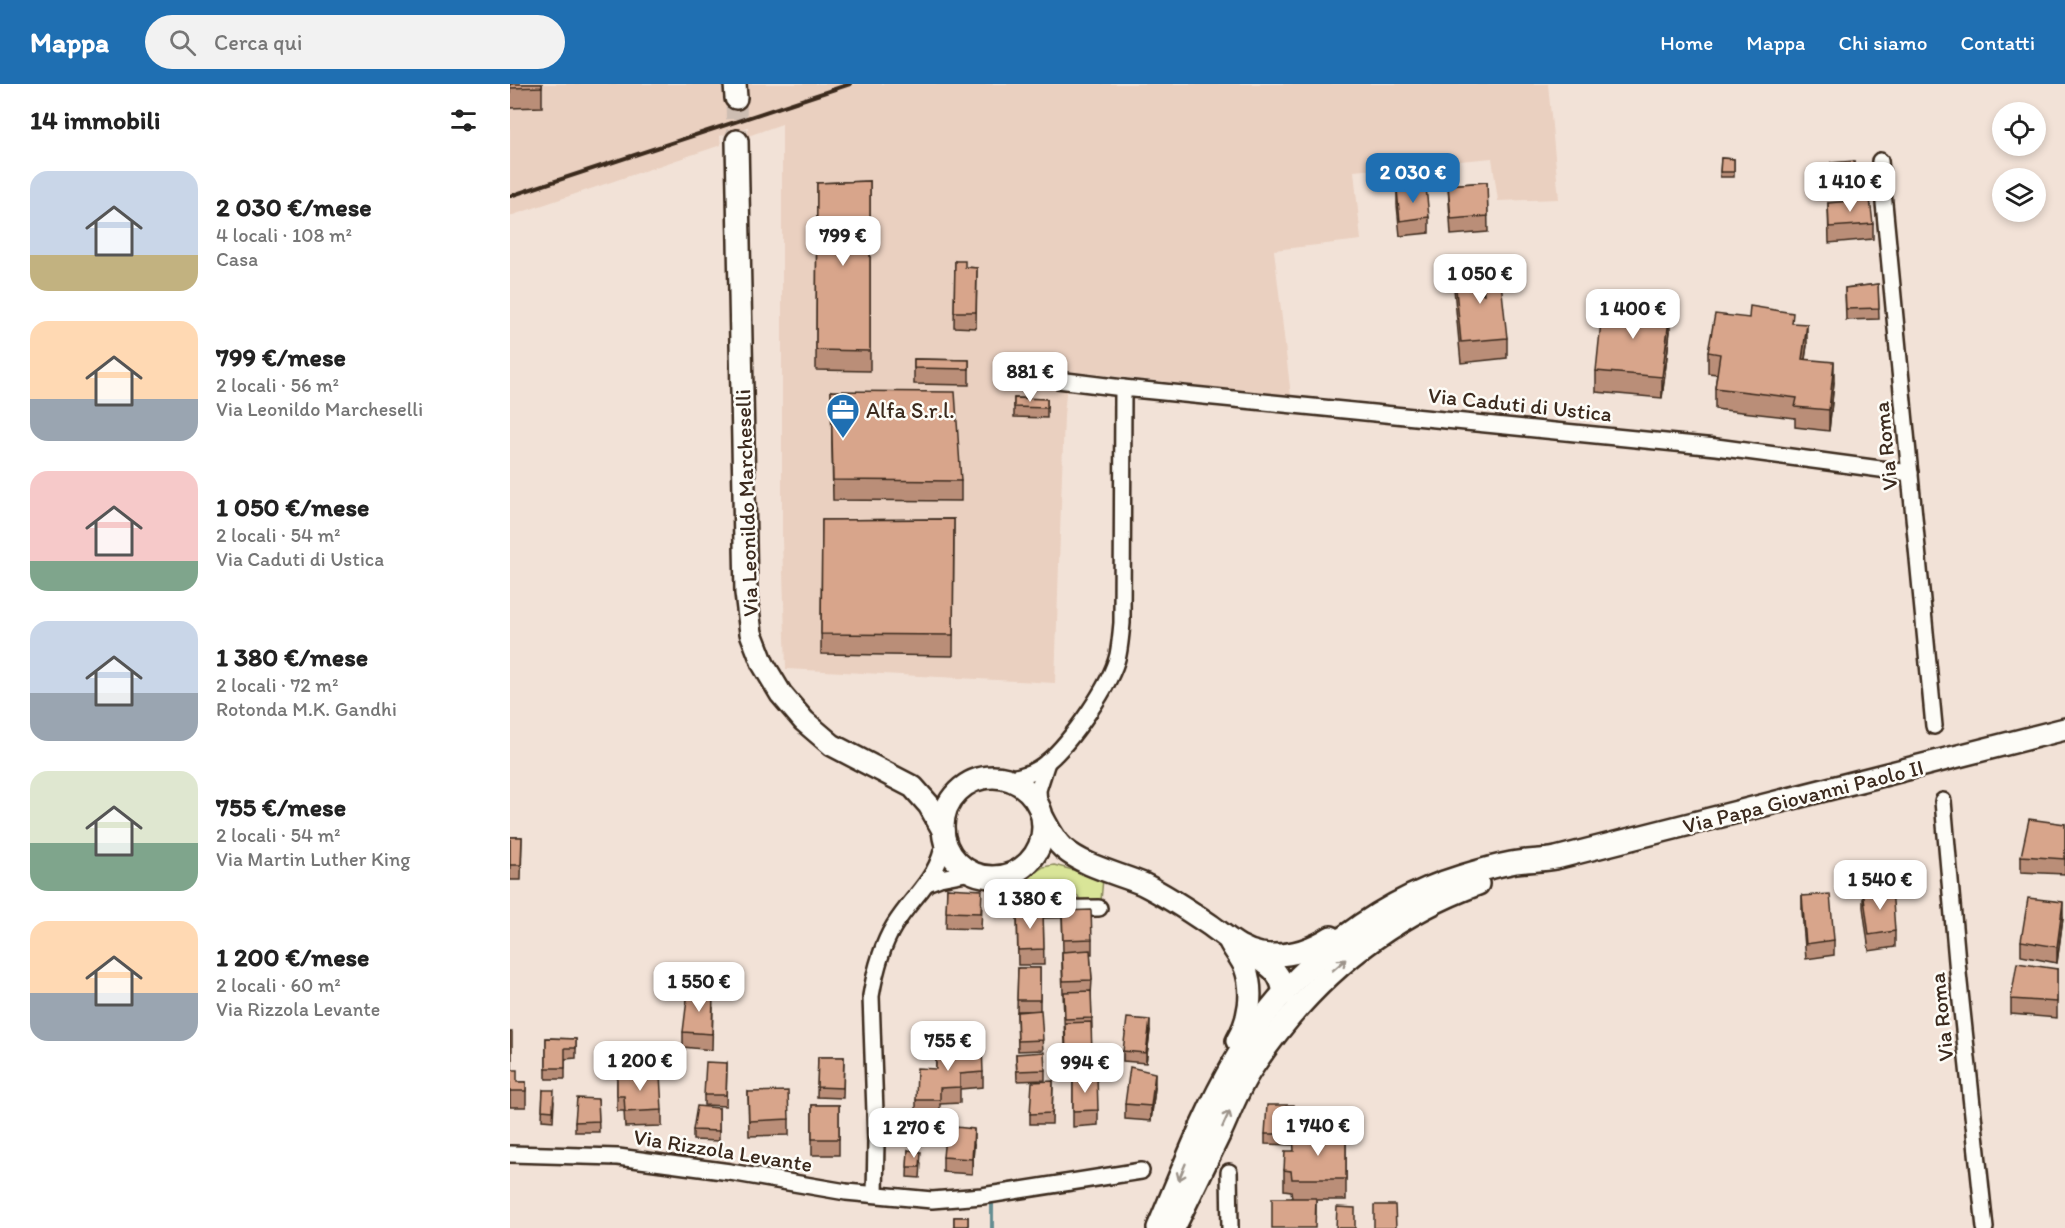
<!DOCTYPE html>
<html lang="it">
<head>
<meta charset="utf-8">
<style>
	:root { --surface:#fff; --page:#f2f2f2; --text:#222; --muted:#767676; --accent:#1f6fb2 }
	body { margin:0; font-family:Itim,sans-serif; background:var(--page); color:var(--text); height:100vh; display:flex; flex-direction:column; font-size:22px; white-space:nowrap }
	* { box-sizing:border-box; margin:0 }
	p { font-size:20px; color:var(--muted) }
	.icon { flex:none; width:33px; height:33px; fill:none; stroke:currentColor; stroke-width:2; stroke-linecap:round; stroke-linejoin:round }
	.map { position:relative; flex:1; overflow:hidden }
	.drawer { display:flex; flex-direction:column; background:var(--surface); width:510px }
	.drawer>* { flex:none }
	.fabs { position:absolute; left:1482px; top:18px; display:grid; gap:12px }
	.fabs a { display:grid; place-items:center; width:54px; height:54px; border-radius:50%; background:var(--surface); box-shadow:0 3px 9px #0003; font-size:30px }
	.price { position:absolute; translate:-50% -51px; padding:0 14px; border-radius:12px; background:#fff; color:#222; font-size:20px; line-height:39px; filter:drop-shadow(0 2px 3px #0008) }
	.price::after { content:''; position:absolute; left:50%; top:36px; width:18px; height:14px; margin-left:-9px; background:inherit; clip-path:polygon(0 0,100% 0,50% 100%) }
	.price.active { background:var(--accent); color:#fff }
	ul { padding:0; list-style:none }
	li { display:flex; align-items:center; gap:18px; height:150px; padding:0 30px }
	li span { display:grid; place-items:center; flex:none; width:168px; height:120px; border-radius:18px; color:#555 }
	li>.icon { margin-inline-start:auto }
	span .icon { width:72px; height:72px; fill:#fffc; stroke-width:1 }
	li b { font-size:26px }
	h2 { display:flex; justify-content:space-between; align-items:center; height:72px; padding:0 30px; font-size:26px }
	header { display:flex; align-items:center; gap:36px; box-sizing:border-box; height:84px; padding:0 30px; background:var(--accent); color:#fff }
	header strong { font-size:28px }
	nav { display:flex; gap:33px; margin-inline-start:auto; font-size:21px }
	.search { width:420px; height:54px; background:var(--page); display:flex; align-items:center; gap:15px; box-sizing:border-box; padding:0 21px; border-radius:33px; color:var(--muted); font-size:22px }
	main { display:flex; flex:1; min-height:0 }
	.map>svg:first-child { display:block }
	.built { fill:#ead0c0 }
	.green { fill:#d9e598; stroke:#8a885b; stroke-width:1.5 }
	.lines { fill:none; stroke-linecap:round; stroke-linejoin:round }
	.stream { stroke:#668e92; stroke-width:4 }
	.secondary-tunnel { stroke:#cdbdb2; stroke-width:21; stroke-dasharray:21 10; stroke-linecap:butt }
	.street-casing { stroke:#3b2a1e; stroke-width:20 }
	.secondary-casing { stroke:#3b2a1e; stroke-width:26 }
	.street { stroke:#fdfcf7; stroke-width:15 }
	.secondary { stroke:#fdfcf7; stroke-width:21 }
	.rail { stroke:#3b2a1e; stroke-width:4 }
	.wall { fill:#ba8e78; stroke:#3b2a1e; stroke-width:1.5 }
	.shaded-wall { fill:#977461; stroke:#3b2a1e; stroke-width:1.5 }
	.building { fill:#d8a58b; stroke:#3b2a1e; stroke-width:1.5 }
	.oneway { stroke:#9c938a }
	.labels { text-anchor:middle; stroke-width:5; stroke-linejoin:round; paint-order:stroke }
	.street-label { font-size:22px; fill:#3b2a1e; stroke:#fdfcf7 }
	.poi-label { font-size:22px; fill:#3b2a1e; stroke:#fdfcf7; text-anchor:start }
</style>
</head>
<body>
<header>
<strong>Mappa</strong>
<div class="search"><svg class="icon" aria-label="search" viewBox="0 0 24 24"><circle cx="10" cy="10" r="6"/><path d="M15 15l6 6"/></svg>Cerca qui</div>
<nav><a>Home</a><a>Mappa</a><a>Chi siamo</a><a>Contatti</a></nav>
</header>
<main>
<section class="drawer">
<h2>14 immobili<svg class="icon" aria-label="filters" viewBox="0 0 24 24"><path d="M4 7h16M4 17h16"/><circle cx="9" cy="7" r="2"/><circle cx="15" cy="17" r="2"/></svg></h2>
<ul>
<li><span style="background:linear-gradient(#c9d6e8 70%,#c2b280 0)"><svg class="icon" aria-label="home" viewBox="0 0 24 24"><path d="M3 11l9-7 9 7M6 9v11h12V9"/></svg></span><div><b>2 030 €/mese</b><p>4 locali · 108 m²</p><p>Casa</p></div></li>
<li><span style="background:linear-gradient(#ffd9b3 65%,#9aa5b1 0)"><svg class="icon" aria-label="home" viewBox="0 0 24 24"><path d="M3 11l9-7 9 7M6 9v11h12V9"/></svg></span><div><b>799 €/mese</b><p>2 locali · 56 m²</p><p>Via Leonildo Marcheselli</p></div></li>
<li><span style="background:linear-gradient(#f6c9c9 75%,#7fa58c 0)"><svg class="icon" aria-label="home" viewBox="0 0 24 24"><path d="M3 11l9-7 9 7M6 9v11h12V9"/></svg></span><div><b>1 050 €/mese</b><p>2 locali · 54 m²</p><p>Via Caduti di Ustica</p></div></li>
<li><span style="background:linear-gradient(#c9d6e8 60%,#9aa5b1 0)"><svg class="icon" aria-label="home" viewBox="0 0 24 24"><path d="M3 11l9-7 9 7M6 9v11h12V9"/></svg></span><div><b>1 380 €/mese</b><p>2 locali · 72 m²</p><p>Rotonda M.K. Gandhi</p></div></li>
<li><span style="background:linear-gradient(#dfe7d0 60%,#7fa58c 0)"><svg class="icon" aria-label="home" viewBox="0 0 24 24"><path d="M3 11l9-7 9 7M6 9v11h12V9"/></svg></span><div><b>755 €/mese</b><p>2 locali · 54 m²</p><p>Via Martin Luther King</p></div></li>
<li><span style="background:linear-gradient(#ffd9b3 60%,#9aa5b1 0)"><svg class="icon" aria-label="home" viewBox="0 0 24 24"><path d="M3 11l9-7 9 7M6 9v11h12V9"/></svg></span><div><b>1 200 €/mese</b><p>2 locali · 60 m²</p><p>Via Rizzola Levante</p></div></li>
</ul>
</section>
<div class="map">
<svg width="1555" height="1144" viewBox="0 0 1555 1144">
	<rect width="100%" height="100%" fill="#f2e2d7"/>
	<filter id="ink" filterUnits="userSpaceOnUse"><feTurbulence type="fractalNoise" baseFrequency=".0167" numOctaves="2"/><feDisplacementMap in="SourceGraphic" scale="12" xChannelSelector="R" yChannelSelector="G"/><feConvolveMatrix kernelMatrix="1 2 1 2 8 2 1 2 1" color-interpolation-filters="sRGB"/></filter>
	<g filter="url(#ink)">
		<polygon class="built" points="0,0 1038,0 1049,115 988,117 982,74 844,87 851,156 764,166 781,312 558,287 554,332 545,599 276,585 272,456 272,40 238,52 238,43 210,52 211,61 0,132"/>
		<polygon class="green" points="544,781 593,794 591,817 570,817 568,812 555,812 552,818 515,817 508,811 511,797 533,783"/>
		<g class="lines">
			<polyline class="stream" points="482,1119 482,1144"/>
			<polyline class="secondary-tunnel" points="226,14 227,57"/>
			<defs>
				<g id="street">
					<polyline points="1370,77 1424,642"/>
					<polyline points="548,296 613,304"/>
					<path d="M495,694C509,694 526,688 537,678C560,659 601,601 608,571C610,561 611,550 612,539L613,304L1206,363L1400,389"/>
					<polyline points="1433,717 1448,889 1475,1144"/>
					<polyline points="529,721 528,706 537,678"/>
					<path d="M495,791C498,806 497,821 514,825L589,824"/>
					<polyline points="417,799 430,794 461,788"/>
					<polyline points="0,1070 108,1073 220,1088 336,1108 422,1116 472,1112 631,1087"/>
					<polyline points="719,1088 720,1144"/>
					<path d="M365,1110L366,1058L361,912C365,888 371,863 384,842C405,808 427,798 435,755"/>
				</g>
				<g id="secondary">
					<polyline points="225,0 226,14"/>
					<polyline points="227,57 236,509 241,549 253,580 271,610 294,637 322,661 403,703 419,721 433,746"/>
					<circle cx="483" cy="743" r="50"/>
					<path d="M533,734C539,745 544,756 553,764C575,783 607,789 633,800C653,810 681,828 700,841C717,853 729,866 751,870C777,874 799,867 821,853"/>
					<path d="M720,858C724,866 731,874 735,883C744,907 740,935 727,957"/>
					<path d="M741,869C759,882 771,886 774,910"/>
					<path d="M648,1144C672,1088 693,1031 724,978C773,892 857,821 952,792C968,787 985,782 1001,779C1016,776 1031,777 1046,774L1555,645"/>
					<path d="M664,1144C680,1111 696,1078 712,1045C721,1025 729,1003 742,984C798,899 871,836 968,800"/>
				</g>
			</defs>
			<use href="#street" class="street-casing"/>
			<use href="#secondary" class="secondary-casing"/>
			<use href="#street" class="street"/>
			<use href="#secondary" class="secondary"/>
			<polyline class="rail" points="0,112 340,0"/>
		</g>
		<g class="wall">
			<polygon points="0,0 32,0 32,23 0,24"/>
			<polygon points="867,74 883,91 883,102 866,103 865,85 867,85"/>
			<polygon points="1211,74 1224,75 1224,93 1210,93"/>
			<polygon points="1321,79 1346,101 1346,111 1322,113"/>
			<polygon points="360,97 360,287 306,286 307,99"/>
			<polygon points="977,98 978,148 941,151 938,101"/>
			<polygon points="887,106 919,133 919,149 890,152 887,121"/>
			<polygon points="1318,119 1363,140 1363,155 1319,159"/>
			<polygon points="445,177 455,183 467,184 466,244 444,243"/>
			<polygon points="972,181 997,254 997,274 951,279 944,205 944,184 967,211 972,210"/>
			<polygon points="1368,200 1369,235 1336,236 1335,204"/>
			<polygon points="1239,234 1283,239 1297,261 1295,275 1324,298 1319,347 1285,343 1285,334 1205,325 1205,304 1207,290 1198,289 1198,268"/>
			<polygon points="1160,247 1152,314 1086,308 1086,287"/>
			<polygon points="404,275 459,276 459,301 404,300"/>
			<polygon points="321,307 451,397 451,417 323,416"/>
			<polygon points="504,314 537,315 537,334 504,333"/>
			<polygon points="444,435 443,572 311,570 312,436"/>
			<polygon points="1555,740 1555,790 1511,788 1511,772"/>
			<polygon points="0,753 12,753 11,796 0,796"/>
			<polygon points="437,804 472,821 471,845 436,844"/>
			<polygon points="1353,807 1385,847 1385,863 1359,867 1353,823"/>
			<polygon points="1292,812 1324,856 1324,871 1296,875 1292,828"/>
			<polygon points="507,827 533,827 534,881 508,881"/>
			<polygon points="552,827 582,855 582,870 580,870 582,896 581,911 582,944 581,944 582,986 556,987 552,883 552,868 553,868"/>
			<polygon points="1553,833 1547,879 1511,872 1511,857"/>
			<polygon points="508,884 530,884 530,926 533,966 508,967 507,928 523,927 507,927"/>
			<polygon points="1547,885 1547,934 1501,930 1501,915"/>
			<polygon points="203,924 202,966 173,963 173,948"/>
			<polygon points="640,947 636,979 613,977 613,967"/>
			<polygon points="0,948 2,986 7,998 16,998 16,1023 0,1023"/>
			<polygon points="36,954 66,955 66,974 55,975 55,995 36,995"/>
			<polygon points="506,970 535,986 535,996 507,997"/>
			<polygon points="308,973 334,973 333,1014 307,1013"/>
			<polygon points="426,973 473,988 473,1003 450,1005 450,1019 430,1020 430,1031 406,1031 406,1016 426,985"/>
			<polygon points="217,979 216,1022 194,1021 194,1011"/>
			<polygon points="107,992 152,1026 152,1042 115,1043 114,1027 107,1027"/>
			<polygon points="563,994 588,1026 588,1041 563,1043"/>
			<polygon points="543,997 542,1040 520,1040 520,1030"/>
			<polygon points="645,1004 641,1037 615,1035 615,1020"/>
			<polygon points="33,1006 44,1017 43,1037 32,1036"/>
			<polygon points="238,1008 279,1035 279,1051 239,1052"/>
			<polygon points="88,1015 89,1048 65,1048 65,1038"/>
			<rect x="302" y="1021" width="27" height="50"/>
			<polygon points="209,1024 209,1057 183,1056 183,1046"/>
			<polygon points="784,1032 782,1061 755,1060 755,1050"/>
			<polygon points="836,1050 836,1116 806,1116 806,1130 782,1114 781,1107 774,1106 774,1086 783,1067"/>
			<polygon points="464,1061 462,1090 433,1088 433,1073"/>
			<polygon points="398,1066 411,1079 410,1094 397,1093"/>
			<rect x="444" y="1133" width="14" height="11"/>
		</g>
		<g class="shaded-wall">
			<polygon points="1160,227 1160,247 1152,314 1152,293"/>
			<polygon points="1297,240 1297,261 1292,296 1292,275"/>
			<polygon points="1324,278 1324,298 1319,347 1319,326"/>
			<polygon points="1553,818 1553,833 1547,879 1547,863"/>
			<polygon points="640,936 640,947 636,979 636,969"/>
			<polygon points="645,989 645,1004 641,1037 641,1022"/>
			<polygon points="464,1045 464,1061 462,1090 462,1075"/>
		</g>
		<g class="building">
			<polygon points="0,0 32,0 32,3 0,4"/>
			<polygon points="882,72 883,91 866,92 865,85 868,85 867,74"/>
			<polygon points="1211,74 1224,75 1224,88 1210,88"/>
			<polygon points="1344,77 1346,101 1322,103 1321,79"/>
			<polygon points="360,97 360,267 306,266 307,99"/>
			<polygon points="977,98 978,132 941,135 938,101"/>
			<polygon points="916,103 919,133 890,137 887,106"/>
			<polygon points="1360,115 1363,140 1319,143 1318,119"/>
			<polygon points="445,177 455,177 455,183 467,184 466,228 444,228"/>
			<polygon points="989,180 997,254 951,258 944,184 964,182 967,211 974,210 972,181"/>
			<polygon points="1368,200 1369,224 1336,225 1335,204"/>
			<polygon points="1093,218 1160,227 1152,293 1086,287"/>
			<polygon points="1240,222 1283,229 1282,239 1297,240 1292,275 1324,278 1319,326 1285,323 1287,314 1205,304 1210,270 1198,268 1205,230 1239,234"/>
			<polygon points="404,275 459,276 459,285 404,284"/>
			<polygon points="321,307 445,308 451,397 323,396"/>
			<polygon points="504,314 537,315 537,324 504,323"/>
			<polygon points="444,435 443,551 311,550 312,436"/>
			<polygon points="1519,735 1555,740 1555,775 1511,772"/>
			<polygon points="0,753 12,753 11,781 0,781"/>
			<polygon points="1382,803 1385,847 1359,851 1353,807"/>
			<polygon points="437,804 472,806 471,829 436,828"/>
			<polygon points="1320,810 1324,856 1296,860 1292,812"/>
			<polygon points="1518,814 1553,818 1547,863 1511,857"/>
			<polygon points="581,826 582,855 553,856 552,827"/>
			<polygon points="507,827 533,827 534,865 508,866"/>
			<polygon points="580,866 582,896 553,897 552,868"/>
			<polygon points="1507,879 1547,885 1547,918 1501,915"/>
			<polygon points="508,884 530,884 530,916 507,916"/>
			<polygon points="178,907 203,909 202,950 173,948"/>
			<polygon points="581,907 582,934 555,935 554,908"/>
			<polygon points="531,926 533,956 508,957 507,928"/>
			<polygon points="617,934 640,936 636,969 613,967"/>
			<polygon points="581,938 582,971 556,972 555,939"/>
			<polygon points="0,948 2,948 2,986 7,986 7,998 16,998 16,1007 0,1007"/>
			<polygon points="36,954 66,955 66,964 55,964 55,984 36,984"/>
			<polygon points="444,963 472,963 473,988 450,990 450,1003 430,1004 430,1016 406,1016 407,984 426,985 426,973 445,972"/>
			<polygon points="534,968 535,986 507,987 506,970"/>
			<polygon points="308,973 334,973 333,1004 307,1003"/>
			<polygon points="196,978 217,979 216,1011 194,1011"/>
			<polygon points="620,983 645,989 641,1022 615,1020"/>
			<polygon points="150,990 152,1026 115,1028 114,1012 107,1012 107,992"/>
			<polygon points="587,992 588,1026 563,1027 563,994"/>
			<polygon points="543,997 542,1029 520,1030 522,998"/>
			<polygon points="33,1006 44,1006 43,1027 32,1026"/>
			<polygon points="278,1007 279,1035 239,1037 238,1008"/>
			<polygon points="67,1014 88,1015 89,1037 65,1038"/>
			<rect x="302" y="1021" width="27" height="34"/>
			<polygon points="757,1021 784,1021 782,1050 755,1050"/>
			<polygon points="187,1022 209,1024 209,1047 183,1046"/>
			<polygon points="436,1042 464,1045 462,1075 433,1073"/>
			<polygon points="836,1050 836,1095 782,1095 781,1087 774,1086 775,1067 784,1067 783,1051"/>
			<polygon points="398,1066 411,1068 410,1083 397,1083"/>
			<polygon points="762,1114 806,1114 805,1144 762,1144"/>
			<polygon points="864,1121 885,1121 886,1144 864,1144"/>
			<polygon points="827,1123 845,1124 845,1144 826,1144"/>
			<rect x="444" y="1133" width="14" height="9"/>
		</g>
		<defs><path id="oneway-shaft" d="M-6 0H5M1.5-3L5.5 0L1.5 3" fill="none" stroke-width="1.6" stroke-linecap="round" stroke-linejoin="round" transform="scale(1.5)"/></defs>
		<g class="oneway">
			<use href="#oneway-shaft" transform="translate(829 881) rotate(-41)"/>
			<use href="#oneway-shaft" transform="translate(716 1035) rotate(-66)"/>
			<use href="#oneway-shaft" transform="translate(672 1088) rotate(113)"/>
		</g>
	</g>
	<defs>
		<symbol id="office-pin" viewBox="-11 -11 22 30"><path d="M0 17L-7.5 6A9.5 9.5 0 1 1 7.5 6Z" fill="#1f6fb2" stroke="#fdfcf7"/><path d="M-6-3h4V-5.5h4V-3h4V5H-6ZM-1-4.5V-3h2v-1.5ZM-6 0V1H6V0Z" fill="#fff"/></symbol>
	</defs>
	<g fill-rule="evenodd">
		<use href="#office-pin" x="314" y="307" width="38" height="52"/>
	</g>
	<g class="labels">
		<g class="street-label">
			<text transform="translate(1010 320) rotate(6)" y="8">Via Caduti di Ustica</text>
			<text transform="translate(1375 362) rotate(-96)" y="8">Via Roma</text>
			<text transform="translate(236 419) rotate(-92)" y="8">Via Leonildo Marcheselli</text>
			<text transform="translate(1293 712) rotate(-14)" y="8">Via Papa Giovanni Paolo II</text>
			<text transform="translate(1431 933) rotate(-96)" y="8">Via Roma</text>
			<text transform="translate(213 1066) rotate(9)" y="8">Via Rizzola Levante</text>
		</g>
		<g class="poi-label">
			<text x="356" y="334">Alfa S.r.l.</text>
		</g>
	</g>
</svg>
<div class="fabs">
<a><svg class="icon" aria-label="locate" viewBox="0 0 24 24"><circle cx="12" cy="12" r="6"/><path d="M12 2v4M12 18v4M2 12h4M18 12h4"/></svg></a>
<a><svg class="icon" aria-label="layers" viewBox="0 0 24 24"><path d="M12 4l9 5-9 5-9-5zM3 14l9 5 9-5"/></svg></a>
</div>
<b class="price active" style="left:903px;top:120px">2 030 €</b>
<b class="price" style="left:1340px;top:129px">1 410 €</b>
<b class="price" style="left:333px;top:183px">799 €</b>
<b class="price" style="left:970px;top:221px">1 050 €</b>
<b class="price" style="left:1123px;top:256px">1 400 €</b>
<b class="price" style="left:520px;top:319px">881 €</b>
<b class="price" style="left:1370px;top:827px">1 540 €</b>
<b class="price" style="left:520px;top:846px">1 380 €</b>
<b class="price" style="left:189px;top:929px">1 550 €</b>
<b class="price" style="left:438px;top:988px">755 €</b>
<b class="price" style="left:130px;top:1008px">1 200 €</b>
<b class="price" style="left:575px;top:1010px">994 €</b>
<b class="price" style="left:808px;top:1073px">1 740 €</b>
<b class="price" style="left:404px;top:1075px">1 270 €</b>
</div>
</main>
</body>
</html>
